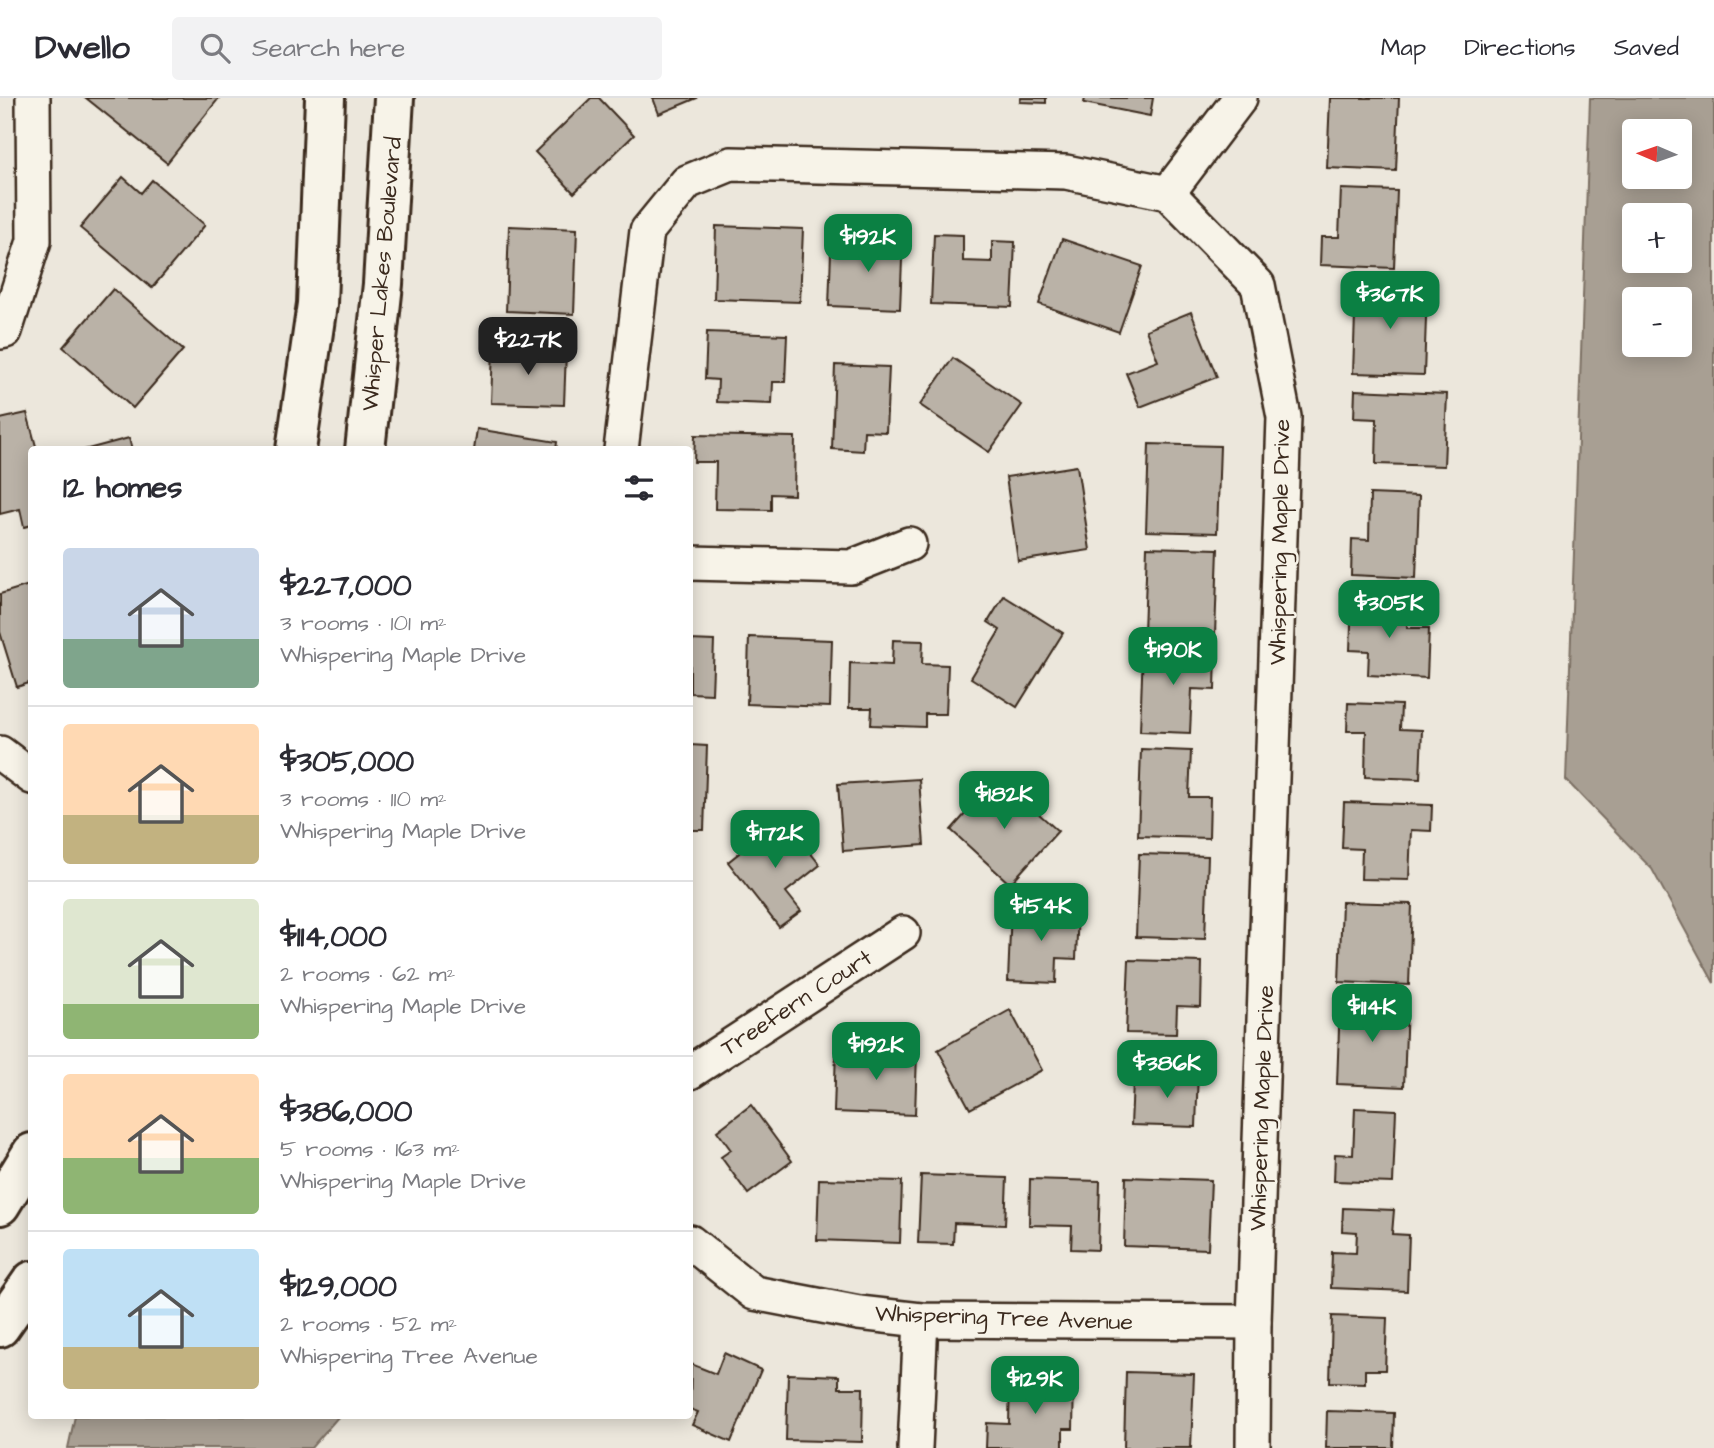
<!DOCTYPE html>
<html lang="en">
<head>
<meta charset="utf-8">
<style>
	:root { --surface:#fff; --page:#f2f2f3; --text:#2b2b33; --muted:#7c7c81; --line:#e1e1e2; --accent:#0b8043 }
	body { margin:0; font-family:"Architects Daughter",sans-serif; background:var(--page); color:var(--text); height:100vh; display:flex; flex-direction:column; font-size:26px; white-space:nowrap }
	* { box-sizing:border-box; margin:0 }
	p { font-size:23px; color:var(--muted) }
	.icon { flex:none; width:38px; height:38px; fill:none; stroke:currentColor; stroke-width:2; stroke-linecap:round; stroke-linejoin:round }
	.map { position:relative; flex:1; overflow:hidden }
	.panel { position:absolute; left:28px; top:348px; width:665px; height:973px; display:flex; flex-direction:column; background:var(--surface); border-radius:7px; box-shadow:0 4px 18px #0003 }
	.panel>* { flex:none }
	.needle { width:46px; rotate:272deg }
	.buttons { position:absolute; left:1622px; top:21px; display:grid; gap:14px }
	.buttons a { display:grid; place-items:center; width:70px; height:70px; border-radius:7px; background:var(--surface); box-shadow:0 4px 18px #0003; font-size:35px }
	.price { position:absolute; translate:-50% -60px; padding:0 16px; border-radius:14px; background:var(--accent); color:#fff; font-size:23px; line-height:46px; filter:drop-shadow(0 2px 4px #0008) }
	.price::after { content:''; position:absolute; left:50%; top:42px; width:21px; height:16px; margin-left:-10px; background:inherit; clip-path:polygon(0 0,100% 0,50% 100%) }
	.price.active { background:#222; color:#fff }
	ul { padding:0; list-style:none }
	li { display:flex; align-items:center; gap:21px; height:175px; padding:0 35px }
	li+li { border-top:2px solid var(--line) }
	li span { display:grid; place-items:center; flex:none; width:196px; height:140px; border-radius:7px; color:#555 }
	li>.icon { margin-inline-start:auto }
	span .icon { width:84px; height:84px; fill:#fffc; stroke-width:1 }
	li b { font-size:30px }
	h2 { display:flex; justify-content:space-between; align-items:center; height:84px; padding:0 35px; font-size:30px }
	header { display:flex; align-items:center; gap:42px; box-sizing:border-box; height:98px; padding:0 35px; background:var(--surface); border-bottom:2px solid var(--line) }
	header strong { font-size:33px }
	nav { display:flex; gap:38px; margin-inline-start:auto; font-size:24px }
	.search { width:490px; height:63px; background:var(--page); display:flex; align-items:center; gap:18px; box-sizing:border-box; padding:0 24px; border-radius:7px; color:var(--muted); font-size:26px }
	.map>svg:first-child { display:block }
	.water { fill:#a89f93; stroke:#7c7064; stroke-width:2; fill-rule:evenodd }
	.building { fill:#bab2a7; stroke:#3b2a1e; stroke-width:2 }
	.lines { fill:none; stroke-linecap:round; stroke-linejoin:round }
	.minor-casing { stroke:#3b2a1e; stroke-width:38 }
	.tertiary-casing { stroke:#3b2a1e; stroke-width:44 }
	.minor { stroke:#f7f3e8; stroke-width:33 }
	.tertiary { stroke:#f7f3e8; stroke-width:38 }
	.labels { text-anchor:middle; stroke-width:5; stroke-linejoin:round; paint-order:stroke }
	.street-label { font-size:23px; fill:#3b2a1e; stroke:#f7f3e8 }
</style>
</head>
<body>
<header>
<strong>Dwello</strong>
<div class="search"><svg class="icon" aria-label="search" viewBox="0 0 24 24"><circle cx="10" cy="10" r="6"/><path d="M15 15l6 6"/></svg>Search here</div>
<nav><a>Map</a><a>Directions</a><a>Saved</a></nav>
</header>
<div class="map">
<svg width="1714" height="1350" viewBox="0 0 1714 1350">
	<rect width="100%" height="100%" fill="#ece7dc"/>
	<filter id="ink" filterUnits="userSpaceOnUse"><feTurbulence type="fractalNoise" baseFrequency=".0143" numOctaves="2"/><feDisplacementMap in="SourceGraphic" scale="14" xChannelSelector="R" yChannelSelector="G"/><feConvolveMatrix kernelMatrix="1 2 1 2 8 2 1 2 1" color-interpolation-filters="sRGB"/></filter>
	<g filter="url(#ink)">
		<g class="water">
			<path d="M1590,0H1714V885L1652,771L1566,682ZM1634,33H1680V79H1634ZM1634,117H1680V163H1634ZM1634,201H1680V247H1634Z"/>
			<polygon points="75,1318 339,1318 311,1350 68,1350"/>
		</g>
		<g class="building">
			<polygon points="86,0 219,0 167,65"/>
			<polygon points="591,0 599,0 634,37 574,95 535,54"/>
			<polygon points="653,0 697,0 659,16"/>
			<polygon points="1021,0 1046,0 1046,5 1020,4"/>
			<polygon points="1085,0 1153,0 1150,18 1084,5"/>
			<polygon points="1330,0 1399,0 1396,73 1327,70"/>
			<polygon points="123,79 141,95 152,82 205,127 152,190 80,130"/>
			<polygon points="1341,91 1397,93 1394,170 1320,167 1321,139 1339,139"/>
			<polygon points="509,128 577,131 574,216 506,213"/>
			<polygon points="716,128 803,131 800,204 714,201"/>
			<polygon points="857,136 903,137 900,211 829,208 831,154 857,154"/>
			<polygon points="934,136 963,137 963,163 992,164 992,143 1015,144 1012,209 931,206"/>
			<polygon points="1062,141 1142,168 1119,234 1039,206"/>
			<polygon points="1356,188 1427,191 1424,277 1353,275"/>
			<polygon points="113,191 183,252 133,310 63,249"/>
			<polygon points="1191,214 1217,279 1140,309 1126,275 1158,263 1146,232"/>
			<polygon points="707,234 787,237 785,284 773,284 772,306 717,304 718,282 705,281"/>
			<polygon points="493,250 566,253 564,307 491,305"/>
			<polygon points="953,260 1022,307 989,354 920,307"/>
			<polygon points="835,267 889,269 886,334 864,333 863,353 832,351"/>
			<polygon points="1355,292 1447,296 1444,368 1376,366 1377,321 1354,320"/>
			<polygon points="27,315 37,352 32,352 32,427 24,429 20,411 0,416 0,321"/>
			<polygon points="477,331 557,344 556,352 474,352"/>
			<polygon points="695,337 795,339 794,397 771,396 771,412 715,411 716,364 694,364"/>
			<polygon points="129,340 132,352 84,352"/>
			<polygon points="1149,346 1220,348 1217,435 1146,433"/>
			<polygon points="1077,368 1090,452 1018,463 1006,379"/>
			<polygon points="1370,396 1419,398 1416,480 1351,477 1352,441 1369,442"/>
			<polygon points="1147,449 1218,451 1215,537 1144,534"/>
			<polygon points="32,486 32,584 17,589 0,534 0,496"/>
			<polygon points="1004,498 1063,535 1017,609 971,580 1000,532 988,524"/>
			<polygon points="1352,503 1408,505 1407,530 1429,530 1427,580 1368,577 1369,553 1350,552"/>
			<polygon points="749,539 832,542 830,609 747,606"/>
			<polygon points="690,542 714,543 712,596 690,595"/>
			<polygon points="893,542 923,543 922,566 948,567 946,616 925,616 925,629 871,627 872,610 849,610 850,565 892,567"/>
			<polygon points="1143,551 1216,553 1215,592 1192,591 1190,635 1140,633"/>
			<polygon points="1348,605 1401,607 1400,631 1422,632 1420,681 1365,679 1366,633 1347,633"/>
			<polygon points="690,647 707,648 704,732 690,732"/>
			<polygon points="1141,651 1191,653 1189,699 1210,699 1209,740 1138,738"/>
			<polygon points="998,679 1058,733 1010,786 951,732"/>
			<polygon points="919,681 924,747 843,753 838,686"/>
			<polygon points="1344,704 1432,707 1431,733 1411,732 1409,782 1361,781 1362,751 1342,750"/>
			<polygon points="783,720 820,767 786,794 801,813 779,829 728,764"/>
			<polygon points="1139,756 1208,758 1205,841 1136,839"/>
			<polygon points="1342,804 1412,806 1409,887 1339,884"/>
			<polygon points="1011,810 1078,812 1076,861 1057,860 1056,885 1008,883"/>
			<polygon points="1129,862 1202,864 1201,909 1177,908 1176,936 1126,935"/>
			<polygon points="1340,903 1407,905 1404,989 1337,986"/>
			<polygon points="1010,912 1042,972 970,1011 938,952"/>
			<polygon points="836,952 917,955 915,1017 834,1014"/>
			<polygon points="1157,971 1198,972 1196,1029 1131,1027 1133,984 1157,984"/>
			<polygon points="751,1007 792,1063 748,1096 721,1059 731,1052 717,1033"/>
			<polygon points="1355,1010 1396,1012 1393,1085 1334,1083 1335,1056 1353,1057"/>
			<polygon points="921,1077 1007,1080 1005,1127 954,1125 953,1146 918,1145"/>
			<polygon points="1126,1079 1211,1082 1208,1151 1124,1148"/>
			<polygon points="819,1081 902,1083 900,1145 817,1142"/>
			<polygon points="1030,1081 1100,1083 1098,1152 1071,1151 1072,1128 1029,1127"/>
			<polygon points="1343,1110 1394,1112 1392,1136 1409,1137 1407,1193 1331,1190 1332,1154 1356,1155 1357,1134 1342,1133"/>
			<polygon points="1332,1218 1387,1220 1385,1272 1365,1272 1365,1285 1330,1284"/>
			<polygon points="724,1255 761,1272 731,1344 692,1327 698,1314 690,1311 691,1266 716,1276"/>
			<polygon points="1126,1274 1194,1276 1191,1350 1124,1350"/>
			<polygon points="788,1276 839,1278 839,1290 863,1290 862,1344 786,1342"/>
			<polygon points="1010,1281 1074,1283 1073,1331 1063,1331 1063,1350 986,1350 987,1325 1009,1326"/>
			<polygon points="1327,1313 1394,1315 1393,1350 1326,1350"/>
		</g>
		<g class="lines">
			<defs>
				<g id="minor">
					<polyline points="1168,95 1240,0"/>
					<polyline points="0,234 5,233 34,143 33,0"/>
					<polyline points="621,352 647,133 687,84 731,66 1066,74 1168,95 1258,187 1284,319 1254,1224 1253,1350"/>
					<polyline points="690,465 851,469 909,446"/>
					<polyline points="0,655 32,679"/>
					<polyline points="690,974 903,835"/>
					<polyline points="690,1144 754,1195 859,1215 921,1222 1254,1224"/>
					<polyline points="915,1350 921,1222"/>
				</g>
				<g id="tertiary">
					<polyline points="296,352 317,206 325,0"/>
					<polyline points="365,352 383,186 394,0"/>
					<polyline points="0,1107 32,1055"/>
					<polyline points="0,1229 32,1183"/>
				</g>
			</defs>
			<use href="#minor" class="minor-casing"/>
			<use href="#tertiary" class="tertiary-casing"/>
			<use href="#minor" class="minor"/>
			<use href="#tertiary" class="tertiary"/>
		</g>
	</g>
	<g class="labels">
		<g class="street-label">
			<text transform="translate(381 176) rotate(-85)" y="8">Whisper Lakes Boulevard</text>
			<text transform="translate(1279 444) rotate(-89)" y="8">Whispering Maple Drive</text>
			<text transform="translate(796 904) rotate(-33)" y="8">Treefern Court</text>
			<text transform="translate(1261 1010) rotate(-88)" y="8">Whispering Maple Drive</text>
			<text transform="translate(1004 1219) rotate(2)" y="8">Whispering Tree Avenue</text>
		</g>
	</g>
</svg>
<div class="buttons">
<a><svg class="needle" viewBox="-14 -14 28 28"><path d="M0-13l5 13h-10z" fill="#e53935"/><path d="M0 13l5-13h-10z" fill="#7c7c81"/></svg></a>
<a>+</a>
<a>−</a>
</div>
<b class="price" style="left:868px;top:176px">$192K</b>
<b class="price" style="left:1390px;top:233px">$367K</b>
<b class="price active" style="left:528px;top:279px">$227K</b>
<b class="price" style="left:1389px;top:542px">$305K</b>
<b class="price" style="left:1173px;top:589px">$190K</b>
<b class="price" style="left:1004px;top:733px">$182K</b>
<b class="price" style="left:775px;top:772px">$172K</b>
<b class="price" style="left:1041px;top:845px">$154K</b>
<b class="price" style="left:1372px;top:946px">$114K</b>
<b class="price" style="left:876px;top:984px">$192K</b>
<b class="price" style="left:1167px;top:1002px">$386K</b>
<b class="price" style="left:1035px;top:1318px">$129K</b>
<section class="panel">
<h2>12 homes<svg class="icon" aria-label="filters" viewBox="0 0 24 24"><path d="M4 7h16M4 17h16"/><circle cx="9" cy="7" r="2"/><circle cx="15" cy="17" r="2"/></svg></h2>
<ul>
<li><span style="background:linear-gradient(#c9d6e8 65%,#7fa58c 0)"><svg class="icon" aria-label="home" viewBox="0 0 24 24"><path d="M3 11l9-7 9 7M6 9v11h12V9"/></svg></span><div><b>$227,000</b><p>3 rooms · 101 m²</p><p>Whispering Maple Drive</p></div></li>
<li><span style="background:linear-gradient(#ffd9b3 65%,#c2b280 0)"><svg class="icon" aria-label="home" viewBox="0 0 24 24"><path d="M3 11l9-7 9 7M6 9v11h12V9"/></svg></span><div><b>$305,000</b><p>3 rooms · 110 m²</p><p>Whispering Maple Drive</p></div></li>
<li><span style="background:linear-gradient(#dfe7d0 75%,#8fb573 0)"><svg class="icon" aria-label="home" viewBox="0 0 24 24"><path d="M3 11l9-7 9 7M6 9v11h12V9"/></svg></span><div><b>$114,000</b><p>2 rooms · 62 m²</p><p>Whispering Maple Drive</p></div></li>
<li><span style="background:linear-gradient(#ffd9b3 60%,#8fb573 0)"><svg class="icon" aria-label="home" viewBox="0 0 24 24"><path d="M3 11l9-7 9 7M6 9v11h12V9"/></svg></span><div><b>$386,000</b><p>5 rooms · 163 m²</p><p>Whispering Maple Drive</p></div></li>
<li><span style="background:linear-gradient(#bfe0f5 70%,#c2b280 0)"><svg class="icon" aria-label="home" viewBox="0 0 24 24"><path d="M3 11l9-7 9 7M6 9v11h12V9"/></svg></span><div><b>$129,000</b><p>2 rooms · 52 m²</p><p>Whispering Tree Avenue</p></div></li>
</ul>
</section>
</div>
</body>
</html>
